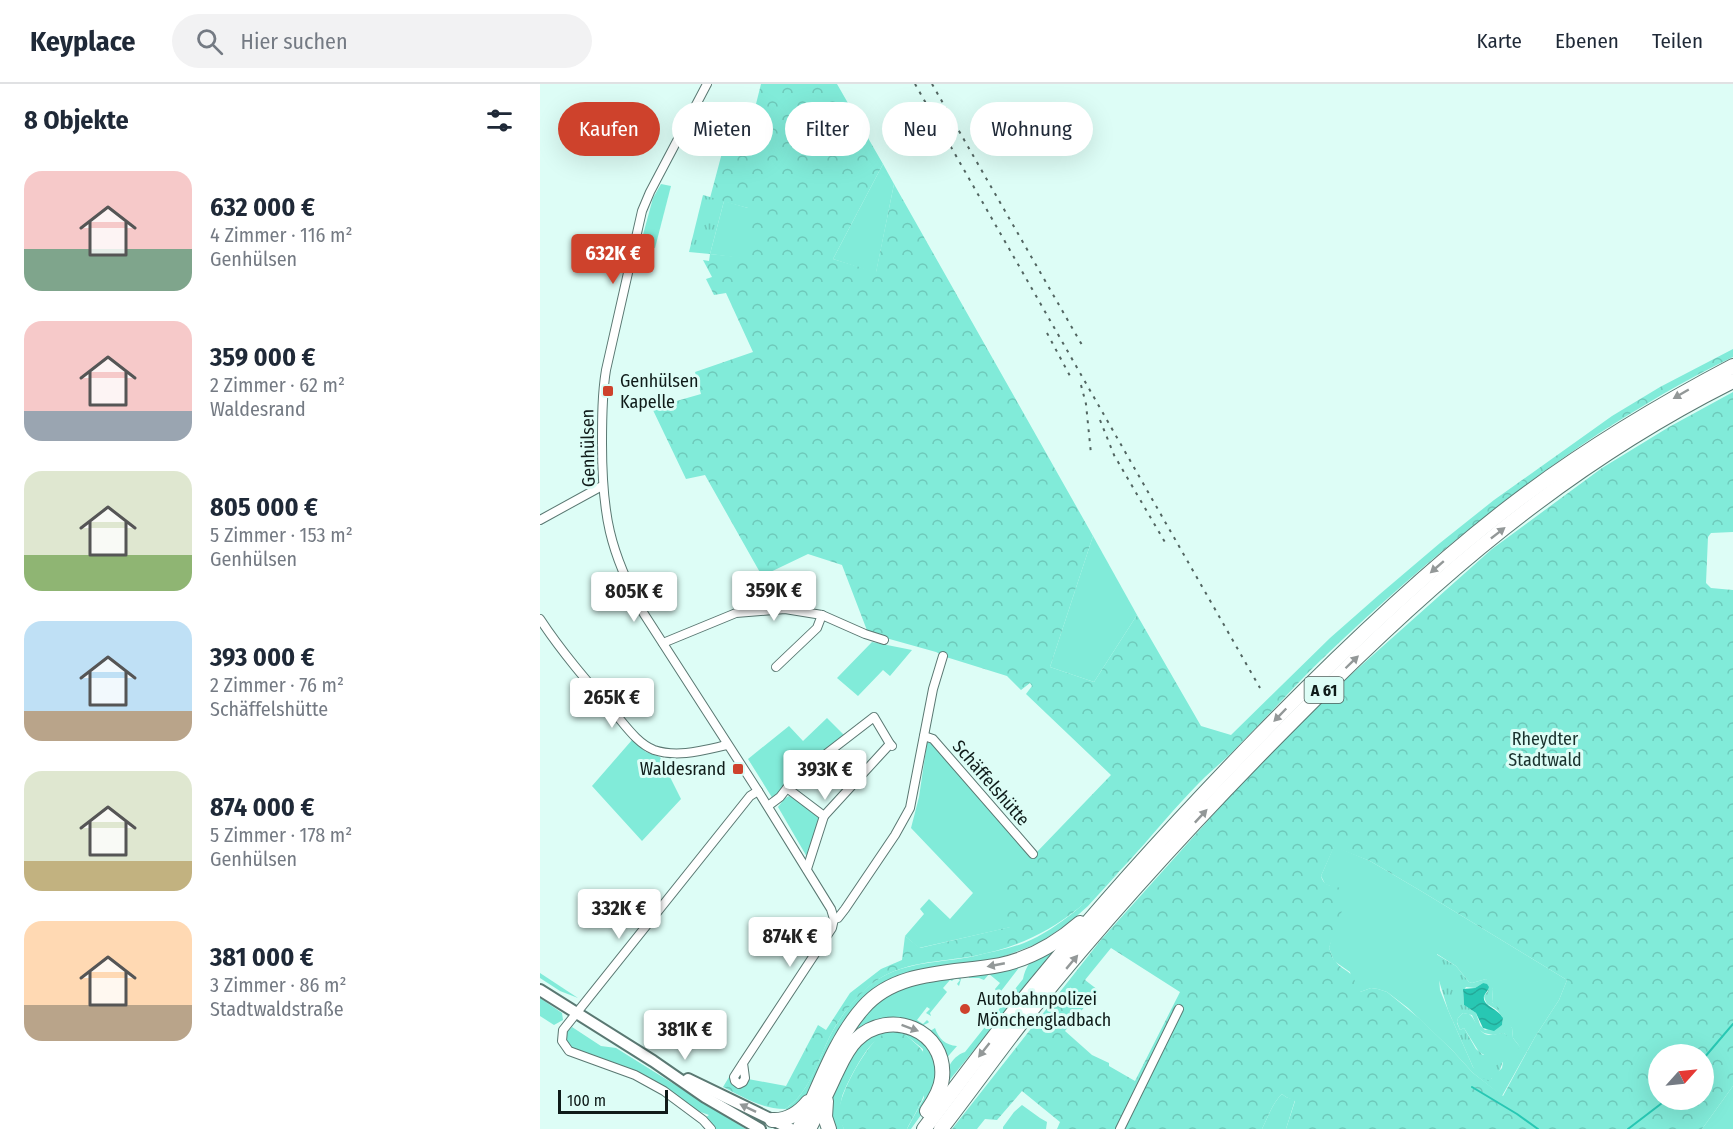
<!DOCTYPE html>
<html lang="de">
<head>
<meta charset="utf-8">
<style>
	:root { --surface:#fff; --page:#f2f2f3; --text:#1f2937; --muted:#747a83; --line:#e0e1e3; --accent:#ce422c }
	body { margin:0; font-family:"Fira Sans Condensed",sans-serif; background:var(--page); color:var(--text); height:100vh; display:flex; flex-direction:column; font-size:22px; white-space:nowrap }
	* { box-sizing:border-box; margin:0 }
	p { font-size:20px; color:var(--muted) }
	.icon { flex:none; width:33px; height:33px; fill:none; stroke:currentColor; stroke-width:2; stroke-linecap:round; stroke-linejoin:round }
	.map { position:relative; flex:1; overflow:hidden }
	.details { display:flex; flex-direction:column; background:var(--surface); width:540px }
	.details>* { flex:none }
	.banner { position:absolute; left:18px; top:18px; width:570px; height:54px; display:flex; gap:12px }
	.needle { width:39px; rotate:63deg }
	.buttons { position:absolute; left:1108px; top:960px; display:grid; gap:12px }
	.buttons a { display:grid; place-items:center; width:66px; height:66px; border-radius:50%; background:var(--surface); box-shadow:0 6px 24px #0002; font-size:30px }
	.scale { position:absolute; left:18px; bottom:15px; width:110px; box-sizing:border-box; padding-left:6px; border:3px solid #0f1b19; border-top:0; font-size:16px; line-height:21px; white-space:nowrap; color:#0f1b19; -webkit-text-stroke:4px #ddfdf6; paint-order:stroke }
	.price { position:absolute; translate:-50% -51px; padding:0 14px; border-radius:6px; background:#fff; color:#222; font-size:20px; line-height:39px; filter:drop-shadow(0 2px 3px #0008) }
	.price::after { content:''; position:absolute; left:50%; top:36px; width:18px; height:14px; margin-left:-9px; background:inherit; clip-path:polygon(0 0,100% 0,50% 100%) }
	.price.selected { background:var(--accent); color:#fff }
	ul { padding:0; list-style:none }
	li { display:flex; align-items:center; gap:18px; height:150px; padding:0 24px }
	li span { display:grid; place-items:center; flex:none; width:168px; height:120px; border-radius:18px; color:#555 }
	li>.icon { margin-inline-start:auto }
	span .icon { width:72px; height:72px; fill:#fffc; stroke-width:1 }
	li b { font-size:26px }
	h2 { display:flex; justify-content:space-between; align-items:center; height:72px; padding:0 24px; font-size:26px }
	.chip { padding:0 21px; border-radius:27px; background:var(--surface); box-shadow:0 6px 24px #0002; font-size:21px; line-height:54px }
	.chip.selected { background:var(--accent); color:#fff }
	header { display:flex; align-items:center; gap:36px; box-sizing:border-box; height:84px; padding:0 30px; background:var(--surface); border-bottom:2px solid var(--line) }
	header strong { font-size:28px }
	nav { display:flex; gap:33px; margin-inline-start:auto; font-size:21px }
	.search { width:420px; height:54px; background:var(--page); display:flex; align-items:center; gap:15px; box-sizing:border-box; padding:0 21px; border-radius:33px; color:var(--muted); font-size:22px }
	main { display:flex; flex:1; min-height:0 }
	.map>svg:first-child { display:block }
	.green { fill:#81ebd9; fill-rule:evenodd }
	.forest { fill:url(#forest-crowns); fill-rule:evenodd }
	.park { fill:url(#park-tufts); fill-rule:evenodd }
	.water { fill:url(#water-waves) }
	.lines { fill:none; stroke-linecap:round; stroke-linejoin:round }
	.stream { stroke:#28c7b3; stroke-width:2 }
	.street-casing { stroke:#5a7872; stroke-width:10 }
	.secondary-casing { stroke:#5a7872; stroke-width:14 }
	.highway-casing { stroke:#5a7872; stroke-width:16 }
	.street { stroke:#fff; stroke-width:8 }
	.secondary { stroke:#fff; stroke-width:10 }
	.highway { stroke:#fff; stroke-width:14 }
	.rail { stroke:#526561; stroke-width:2; stroke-dasharray:3 6; stroke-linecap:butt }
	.oneway { fill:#939898 }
	.poi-dot { fill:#ce422c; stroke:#ddfdf6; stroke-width:2 }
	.labels { text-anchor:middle; stroke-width:6; stroke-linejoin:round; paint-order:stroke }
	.shield { fill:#ddfdf6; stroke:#4d5f5b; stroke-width:1.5 }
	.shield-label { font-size:16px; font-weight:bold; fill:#0f1b19 }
	.poi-label { font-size:18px; fill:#0f1b19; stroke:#ddfdf6; text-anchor:start }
	.street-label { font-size:18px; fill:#0f1b19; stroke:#ddfdf6 }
	.park-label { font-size:18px; fill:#19312d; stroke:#ddfdf6 }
</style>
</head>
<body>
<header>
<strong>Keyplace</strong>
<div class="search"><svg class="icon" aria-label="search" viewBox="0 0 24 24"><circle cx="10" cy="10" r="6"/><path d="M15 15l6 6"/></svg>Hier suchen</div>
<nav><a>Karte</a><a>Ebenen</a><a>Teilen</a></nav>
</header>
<main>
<section class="details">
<h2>8 Objekte<svg class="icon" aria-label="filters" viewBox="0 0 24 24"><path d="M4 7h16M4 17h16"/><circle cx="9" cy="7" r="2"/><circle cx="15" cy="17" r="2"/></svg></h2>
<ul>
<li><span style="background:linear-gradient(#f6c9c9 65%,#7fa58c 0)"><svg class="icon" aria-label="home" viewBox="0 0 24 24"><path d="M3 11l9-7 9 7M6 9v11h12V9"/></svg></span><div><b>632 000 €</b><p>4 Zimmer · 116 m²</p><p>Genhülsen</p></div></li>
<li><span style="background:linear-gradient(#f6c9c9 75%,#9aa5b1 0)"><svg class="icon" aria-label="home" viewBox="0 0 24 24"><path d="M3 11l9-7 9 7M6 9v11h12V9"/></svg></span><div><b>359 000 €</b><p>2 Zimmer · 62 m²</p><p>Waldesrand</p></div></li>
<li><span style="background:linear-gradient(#dfe7d0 70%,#8fb573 0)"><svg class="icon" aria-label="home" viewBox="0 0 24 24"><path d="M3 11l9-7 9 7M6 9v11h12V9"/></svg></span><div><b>805 000 €</b><p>5 Zimmer · 153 m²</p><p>Genhülsen</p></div></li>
<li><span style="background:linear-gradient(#bfe0f5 75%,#b9a48a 0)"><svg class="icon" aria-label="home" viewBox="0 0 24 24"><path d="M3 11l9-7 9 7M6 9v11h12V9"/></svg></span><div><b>393 000 €</b><p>2 Zimmer · 76 m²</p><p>Schäffelshütte</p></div></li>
<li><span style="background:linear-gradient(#dfe7d0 75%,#c2b280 0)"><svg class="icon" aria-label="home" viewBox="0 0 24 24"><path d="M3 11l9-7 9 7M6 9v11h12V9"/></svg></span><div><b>874 000 €</b><p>5 Zimmer · 178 m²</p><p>Genhülsen</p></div></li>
<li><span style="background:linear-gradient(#ffd9b3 70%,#b9a48a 0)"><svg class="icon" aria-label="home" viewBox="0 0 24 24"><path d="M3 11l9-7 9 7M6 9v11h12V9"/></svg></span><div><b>381 000 €</b><p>3 Zimmer · 86 m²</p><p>Stadtwaldstraße</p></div></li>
</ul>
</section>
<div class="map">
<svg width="1193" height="1045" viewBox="0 0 1193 1045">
	<defs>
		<pattern id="forest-crowns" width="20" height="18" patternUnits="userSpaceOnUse" patternTransform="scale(1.5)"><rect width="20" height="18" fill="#81ebd9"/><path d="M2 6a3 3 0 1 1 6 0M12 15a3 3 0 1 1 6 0" fill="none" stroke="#6ec9ba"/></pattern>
		<pattern id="park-tufts" width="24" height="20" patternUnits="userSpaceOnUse" patternTransform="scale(1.5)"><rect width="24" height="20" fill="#81ebd9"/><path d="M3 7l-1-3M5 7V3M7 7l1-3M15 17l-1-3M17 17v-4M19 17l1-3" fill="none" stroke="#6ec9ba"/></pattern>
		<pattern id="water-waves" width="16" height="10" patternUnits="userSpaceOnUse" patternTransform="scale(1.5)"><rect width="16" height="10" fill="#28c7b3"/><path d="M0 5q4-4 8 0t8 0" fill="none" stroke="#23aa99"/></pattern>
	</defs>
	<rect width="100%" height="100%" fill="#ddfdf6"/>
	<g class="green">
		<polygon points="343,80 354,100 336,189 293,175"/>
		<polygon points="121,100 131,102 115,164 104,163 101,158 113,114"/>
		<polygon points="184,117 208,124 208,175 170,170"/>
		<polygon points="553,452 597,531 554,598 510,583"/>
		<polygon points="332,558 372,566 350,592 343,586 318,612 297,594"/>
		<polygon points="287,634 305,652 233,715 208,675 249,642 263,657"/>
		<polygon points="92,656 106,668 120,673 141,715 102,757 52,702"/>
		<polygon points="394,658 494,772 471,843 379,864 365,852 384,830 380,825 389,815 410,835 433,809 371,744 379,713 387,659"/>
		<polygon points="249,712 254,713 279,734 267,773 238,723 244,715"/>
		<path d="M794,762L830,777L881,807L1027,896L1019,916L995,953L962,1012L933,989L912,966L868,924L847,908L838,905L831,904L820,908H814L810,888L794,877L789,864L795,842L790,802L785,800L781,792ZM897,870L916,882L929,898L932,899L946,895L953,905L952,918L972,944L973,954L980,963L964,949C959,949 955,951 949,951C938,950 937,936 929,930L923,929L918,934L917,938L920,946L924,944L939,968L946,972L956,971L963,978L962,984L951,995L933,983L908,926L900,906Z"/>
		<path d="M579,788L548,822L529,839L499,859L457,875L346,898L265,1017L252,1028L245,1025C269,1010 278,976 290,952C301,931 318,909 337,896C366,877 402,879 435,872C451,868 468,865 484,859C521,844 550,814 579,788Z"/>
		<path d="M526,852L404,1003C405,989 410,973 425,968L483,895C488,871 506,864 526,852Z"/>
		<polygon points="481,877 478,885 458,911 455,905 460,899 449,890 444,896 439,894 429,894 427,889"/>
		<polygon points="0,889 38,914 20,907 0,894"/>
		<polygon points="419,892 421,895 419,902 417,900 420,896 416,893 412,897 410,896 403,904 407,908 390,929 391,932 386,929 390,925 387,923 377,936 383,940 387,936 389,938 388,939 379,943 365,938 310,960 311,945 318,934 359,901"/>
		<polygon points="0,914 22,929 23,936 14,941 0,932"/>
		<polygon points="32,943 61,962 76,964 206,1045 175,1045 165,1034 169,1031 155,1026 83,983 32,965 25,958 25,950"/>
		<path d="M354,944L378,953L394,972L396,999L388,1021L371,1045H367L384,1014L383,965L362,948C354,951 343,953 336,957C326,962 305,1002 302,1013C299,1023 300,1036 304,1045H291L289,1017L302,989L316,965L332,950Z"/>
		<path d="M395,944C399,955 405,961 417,962L404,977L387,949Z"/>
		<polygon points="1193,1002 1193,1045 1162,1045"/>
		<path d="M742,1010L746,1013L755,1016L746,1045H722C728,1033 733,1018 742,1010Z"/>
		<polygon points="482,1021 500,1034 507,1038 506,1045 463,1045 463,1043 474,1028"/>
	</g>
	<g class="forest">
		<path d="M221,0H297L343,80L293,175L336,188L354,100L553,452L510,583L554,598L597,531L661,642L691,651L790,554L840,510L900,459L954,416L1072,332L1120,303L1193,265V273C1146,295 1102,322 1058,350C959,416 869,492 783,574C755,601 729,631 701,659C690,671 677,682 665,693C622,735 588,786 540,823C506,850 477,863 434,872C401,878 362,877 333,899C316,913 300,932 290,952C278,976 270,1009 245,1025C222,1025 203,1013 183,1003L189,993L196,1000L208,995L246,1002L278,941L286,946L310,909L341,885L362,876L365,852L380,864L470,843L467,832V799L571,691L486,610L492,602L490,599L481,606L467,592L406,573L396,568L328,549L302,481L268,470L222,492L165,391L146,395L112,324L161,310L155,288L213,268L186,209L174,211L166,195L172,193L163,176L169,177L170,170L208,174V124L170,114L187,50L207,56Z"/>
		<path d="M1193,308V448L1171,449L1168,453L1166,499L1171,504L1193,506V1002L1162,1045H746L755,1017L746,1013L742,1010C733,1018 728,1033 722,1045H517L520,1038L482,1007L457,1036L445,1035L437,1045H412L560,857L751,644L952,465L1062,384L1129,343ZM794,763L830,777L881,807L1027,896L1019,916L995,953L963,1012L933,989L912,966L880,935L847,908L838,905L831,904L820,908H814C820,888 804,889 795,877C792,874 791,868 789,864L805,818V811L801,804C792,802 783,802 781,792ZM571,864L640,908L595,997L569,982V979L552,971L525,947L558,906L545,896ZM1119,970H1164V1016H1119Z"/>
		<path d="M353,947C365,948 367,952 376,960C404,984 381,1019 367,1045H304C301,1040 299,1033 299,1027C300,1009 323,968 336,956C341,951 346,949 353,947Z"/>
	</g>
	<g class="park">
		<polygon points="163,111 184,117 170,170 149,168"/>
		<path d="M896,870L916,882L929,898L932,899L946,895L951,898L953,905L952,918L966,931L972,944L973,954L980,963L978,965L964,949L953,951L944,949L938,945L932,931L923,929L918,934L917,939L920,946L924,944L936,965L943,971H956L964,963L971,969C969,972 966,974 964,976C959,984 962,989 951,995L950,998L943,994L933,983L908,926L897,890ZM943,899L948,907L944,912C946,921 948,920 954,924C958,926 961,931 963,934L962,941L945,946L940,941L936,929L924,921L923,907L926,903L935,904Z"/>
	</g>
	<path class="water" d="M943,899L947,900L949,903C948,907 945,909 944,912C942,922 958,924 963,934L962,941L954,947L943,944L936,929L924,921L923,905L935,904Z"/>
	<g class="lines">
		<g class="stream">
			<polyline points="1164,974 1193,940"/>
			<polyline points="932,1003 977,1030 998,1045"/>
			<polyline points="1088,1045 1126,1016"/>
		</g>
		<defs>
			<g id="street">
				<path d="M167,0L110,108L102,127L66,286C62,310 62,334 62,359C62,429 69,468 104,530L218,707L210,712L23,946L22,957L29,967L95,991L124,1007L163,1036L171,1045"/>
				<polyline points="0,436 62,402"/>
				<path d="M0,535C21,567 46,596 71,625C84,639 96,659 114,666C138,674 164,666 187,661"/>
				<polyline points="123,559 196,529 245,525 282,531 325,550 344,556"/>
				<polyline points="236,583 277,544 282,531"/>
				<polyline points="384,652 393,655 493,770"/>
				<polyline points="247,704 264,687 334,633 350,660"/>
				<polyline points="228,722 240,713 247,704 284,732 267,785"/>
				<polyline points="284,732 350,660 352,662"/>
				<polyline points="294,835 298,834 305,825 355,751 370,724 393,605 403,572"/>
				<polyline points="203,979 205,994 203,998 199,1000 195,997 194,993 203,979 292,844 294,835 291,825 218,707"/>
				<polyline points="580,1045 639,925"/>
			</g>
			<g id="secondary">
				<polyline points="0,906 113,977 165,1013 220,1045"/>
				<polyline points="148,995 251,1045"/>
			</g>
			<g id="highway">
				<polyline points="286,1017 285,1033 289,1045"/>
				<path d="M232,1036C247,1037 259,1029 268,1018"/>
				<path d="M259,1045C279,1005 293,958 323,924C356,885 414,890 460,881C489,875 517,859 540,839"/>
				<path d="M269,1045C278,1027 287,1009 295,991C301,979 306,966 316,956C349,923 407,946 402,994C401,1006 394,1017 387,1027"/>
				<path d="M384,1045C423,994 460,943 501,894C570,810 644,729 720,651C798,571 880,492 969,423C1039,369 1115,323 1193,282"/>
				<path d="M401,1045C428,1010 454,974 481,939C568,830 663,727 762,628C893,496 1025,381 1193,297"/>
			</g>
		</defs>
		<use href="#street" class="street-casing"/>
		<use href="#secondary" class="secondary-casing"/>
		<use href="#highway" class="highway-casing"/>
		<use href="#street" class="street"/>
		<use href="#secondary" class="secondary"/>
		<use href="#highway" class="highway"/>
		<g class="rail">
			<polyline points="375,0 720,604"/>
			<polyline points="392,0 542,261"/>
			<polyline points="507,249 530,292"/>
			<polyline points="541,301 546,320 551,370"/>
			<polyline points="560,336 574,371 626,460"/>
		</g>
	</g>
	<defs><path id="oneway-solid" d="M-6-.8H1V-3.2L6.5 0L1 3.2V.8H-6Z" transform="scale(1.5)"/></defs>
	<g class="oneway">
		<use href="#oneway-solid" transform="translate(1141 310) rotate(150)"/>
		<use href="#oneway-solid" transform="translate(958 449) rotate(-38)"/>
		<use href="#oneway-solid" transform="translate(897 483) rotate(139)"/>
		<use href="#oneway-solid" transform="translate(812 578) rotate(-44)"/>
		<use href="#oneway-solid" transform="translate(740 631) rotate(134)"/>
		<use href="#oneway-solid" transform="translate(661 732) rotate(-47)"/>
		<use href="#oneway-solid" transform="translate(532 878) rotate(-50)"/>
		<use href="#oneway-solid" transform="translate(456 881) rotate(169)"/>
		<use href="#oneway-solid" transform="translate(370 944) rotate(20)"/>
		<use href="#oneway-solid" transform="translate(444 966) rotate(128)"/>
		<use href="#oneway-solid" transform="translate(208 1024) rotate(-154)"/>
	</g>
	<g class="poi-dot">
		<rect x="62" y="301" width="12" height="12" rx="3"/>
		<rect x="192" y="679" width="12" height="12" rx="3"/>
		<circle cx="425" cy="925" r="6"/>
	</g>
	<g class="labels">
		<rect class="shield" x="764.5" y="593" width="39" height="26" rx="4.5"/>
		<g class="shield-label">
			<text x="784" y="612">A 61</text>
		</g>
		<g class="poi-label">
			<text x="80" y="303">Genhülsen<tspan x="80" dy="21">Kapelle</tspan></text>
			<text x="186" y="691" text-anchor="end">Waldesrand</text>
			<text x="437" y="921">Autobahnpolizei<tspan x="437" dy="21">Mönchengladbach</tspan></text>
		</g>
		<g class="street-label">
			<text transform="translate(48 364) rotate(-91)" y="6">Genhülsen</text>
			<text transform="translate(451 699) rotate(49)" y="6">Schäffelshütte</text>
		</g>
		<g class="park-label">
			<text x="1005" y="661">Rheydter<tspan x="1005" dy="21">Stadtwald</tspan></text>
		</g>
	</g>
</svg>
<div class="buttons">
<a><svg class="needle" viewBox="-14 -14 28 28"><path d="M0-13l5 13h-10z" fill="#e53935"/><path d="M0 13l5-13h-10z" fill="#747a83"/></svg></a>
</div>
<div class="scale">100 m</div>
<b class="price selected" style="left:73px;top:201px">632K €</b>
<b class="price" style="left:234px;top:538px">359K €</b>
<b class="price" style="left:94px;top:539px">805K €</b>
<b class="price" style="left:72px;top:645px">265K €</b>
<b class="price" style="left:285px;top:717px">393K €</b>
<b class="price" style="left:79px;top:856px">332K €</b>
<b class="price" style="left:250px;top:884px">874K €</b>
<b class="price" style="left:145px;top:977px">381K €</b>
<div class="banner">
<a class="chip selected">Kaufen</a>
<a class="chip">Mieten</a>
<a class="chip">Filter</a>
<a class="chip">Neu</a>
<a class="chip">Wohnung</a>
</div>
</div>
</main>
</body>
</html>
